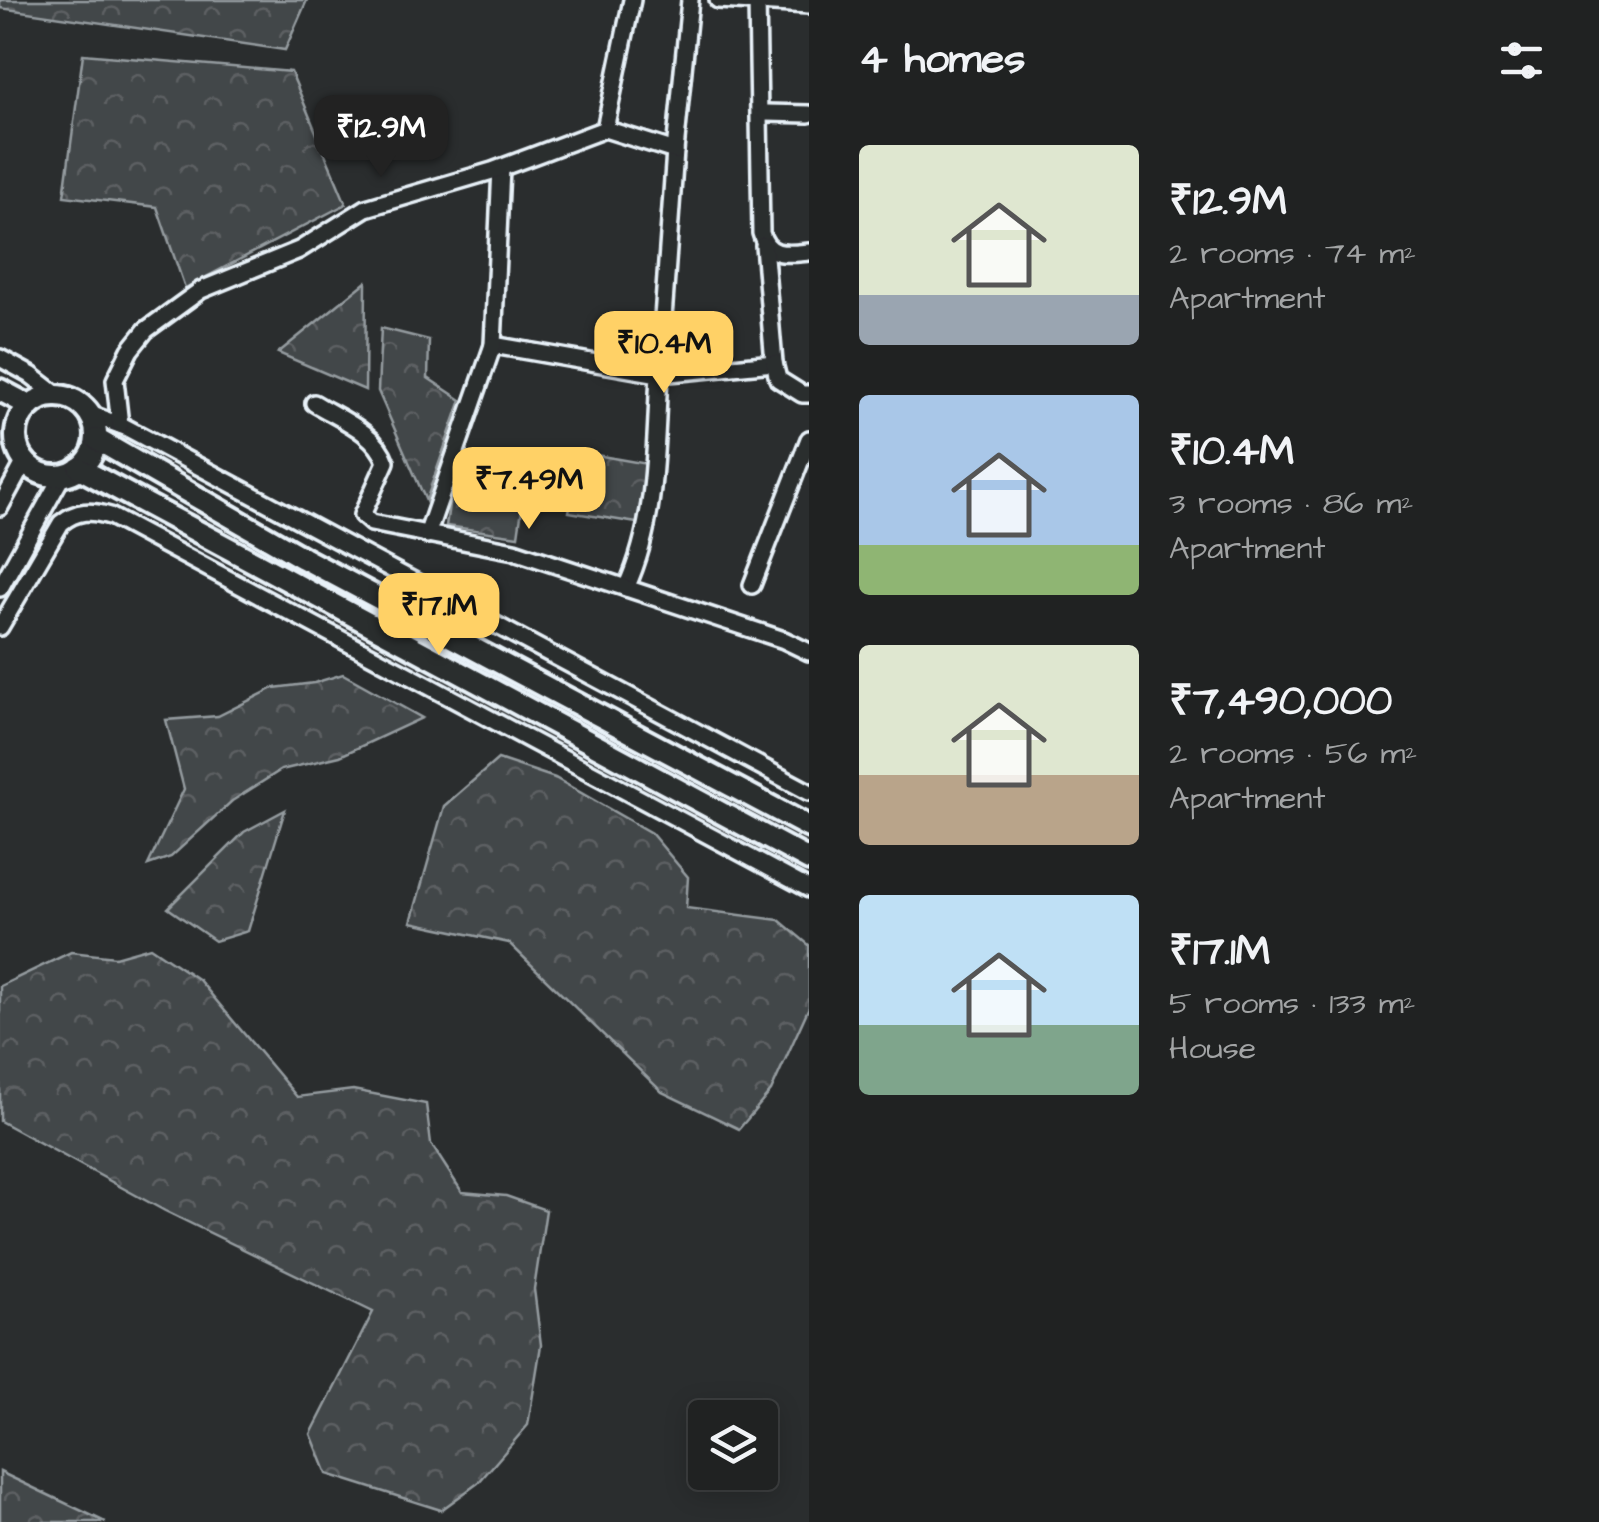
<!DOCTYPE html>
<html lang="en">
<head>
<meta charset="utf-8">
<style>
	:root { --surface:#202222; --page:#2d2f2f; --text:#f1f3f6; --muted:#a2a4a5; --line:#3d3f40; --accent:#ffd166 }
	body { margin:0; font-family:"Architects Daughter",sans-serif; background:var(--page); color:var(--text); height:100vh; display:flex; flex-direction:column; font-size:38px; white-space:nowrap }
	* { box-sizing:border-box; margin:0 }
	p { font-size:32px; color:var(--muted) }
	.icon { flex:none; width:55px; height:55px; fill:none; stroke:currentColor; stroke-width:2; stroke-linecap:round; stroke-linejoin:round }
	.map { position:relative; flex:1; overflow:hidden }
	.sheet { display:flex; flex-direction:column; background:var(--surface); width:790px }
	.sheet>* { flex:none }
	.tools { position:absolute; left:688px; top:1400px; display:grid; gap:20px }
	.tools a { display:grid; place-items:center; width:90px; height:90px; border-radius:10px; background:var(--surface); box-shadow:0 5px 25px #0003,0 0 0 2px var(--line); font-size:50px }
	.price { position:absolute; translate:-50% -85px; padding:0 22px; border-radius:20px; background:var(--accent); color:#111; font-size:32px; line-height:65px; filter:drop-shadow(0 2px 5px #0008) }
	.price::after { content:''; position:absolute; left:50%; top:60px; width:30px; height:22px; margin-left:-15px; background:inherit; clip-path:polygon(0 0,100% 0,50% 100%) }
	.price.selected { background:#222; color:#fff }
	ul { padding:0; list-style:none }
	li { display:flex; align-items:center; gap:30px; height:250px; padding:0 50px }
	li span { display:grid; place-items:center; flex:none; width:280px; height:200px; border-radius:10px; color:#555 }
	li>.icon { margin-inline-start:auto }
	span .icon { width:120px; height:120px; fill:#fffc; stroke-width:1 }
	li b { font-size:42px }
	h2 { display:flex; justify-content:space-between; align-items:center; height:120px; padding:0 50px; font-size:42px }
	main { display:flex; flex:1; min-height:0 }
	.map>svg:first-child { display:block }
	.forest { fill:url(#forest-crowns); stroke:#959ca0; stroke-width:2.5 }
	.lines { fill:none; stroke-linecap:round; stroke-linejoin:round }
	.minor-casing { stroke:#e8f1f8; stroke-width:22 }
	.tertiary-casing { stroke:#e8f1f8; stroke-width:28 }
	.minor { stroke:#2a2d2e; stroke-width:15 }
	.tertiary { stroke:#2a2d2e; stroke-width:20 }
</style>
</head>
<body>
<main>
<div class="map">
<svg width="809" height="1522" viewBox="0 0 809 1522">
	<defs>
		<pattern id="forest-crowns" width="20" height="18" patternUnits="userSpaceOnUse" patternTransform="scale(2.5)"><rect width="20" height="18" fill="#424648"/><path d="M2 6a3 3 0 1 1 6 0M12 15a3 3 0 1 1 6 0" fill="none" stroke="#5d6163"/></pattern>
	</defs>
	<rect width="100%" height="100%" fill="#2a2d2e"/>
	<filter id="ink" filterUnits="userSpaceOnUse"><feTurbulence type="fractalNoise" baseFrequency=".01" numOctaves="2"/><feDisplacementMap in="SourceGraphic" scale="20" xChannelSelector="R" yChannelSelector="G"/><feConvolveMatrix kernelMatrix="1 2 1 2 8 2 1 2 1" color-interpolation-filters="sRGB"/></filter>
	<g filter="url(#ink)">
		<g class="forest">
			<polygon points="0,0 307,0 285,50 0,8"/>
			<polygon points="83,54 291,72 346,204 185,288 157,207 64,196"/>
			<polygon points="366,282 365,390 278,353"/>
			<polygon points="381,328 429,340 428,378 461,400 426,501 378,391"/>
			<polygon points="579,452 647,464 637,523 569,512"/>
			<polygon points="456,456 528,467 518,536 446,526"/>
			<polygon points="343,674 422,718 340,756 281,770 232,801 171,857 148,865 184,789 166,720 218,716 274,688 314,683"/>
			<polygon points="498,759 555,778 651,833 688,877 686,908 779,920 809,945 809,1007 771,1091 739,1129 662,1092 509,943 411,922 444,806"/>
			<polygon points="285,810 248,931 215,941 168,908 244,832"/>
			<polygon points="150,947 199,980 297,1097 353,1090 426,1104 431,1144 462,1192 506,1196 546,1210 534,1289 541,1345 528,1425 478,1483 441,1510 327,1474 311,1434 373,1312 165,1211 0,1121 0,986 71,952 115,957"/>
			<polygon points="0,1472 103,1521 106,1522 0,1522"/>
		</g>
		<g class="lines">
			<defs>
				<g id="minor">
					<polyline points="718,0 809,5"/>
					<path d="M757,0L761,233C768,258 787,254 809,252"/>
					<polyline points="765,113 809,114"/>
					<polyline points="605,129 632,0"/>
					<polyline points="675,151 659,374 774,363 764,245"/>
					<path d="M501,168L493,345L659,374C655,446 657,521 626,588"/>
					<polyline points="0,358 31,375 58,396"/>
					<polyline points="774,363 778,379 802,394 809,394"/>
					<path d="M314,403C340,419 376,432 386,462L362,515L371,523L514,551L784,640L809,652"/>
					<polyline points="90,414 125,427 809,792"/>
					<polyline points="120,425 115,380 130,350 146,330 201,290 299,250 366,208 492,171 605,129 675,151 690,0"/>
					<polyline points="0,507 25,461"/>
					<polyline points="427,535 493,345"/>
					<polyline points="752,585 809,439"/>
					<polyline points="0,588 62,476"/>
					<path d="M0,627L61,523C77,510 91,510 110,516L809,889"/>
				</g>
				<g id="tertiary">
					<polyline points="0,390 30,406"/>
					<circle cx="56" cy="436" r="40"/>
					<polyline points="96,439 303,558 809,827"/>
					<polyline points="79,468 809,860"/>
				</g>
			</defs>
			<use href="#minor" class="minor-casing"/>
			<use href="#tertiary" class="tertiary-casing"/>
			<use href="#minor" class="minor"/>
			<use href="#tertiary" class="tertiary"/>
		</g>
	</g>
</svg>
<div class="tools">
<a><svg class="icon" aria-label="layers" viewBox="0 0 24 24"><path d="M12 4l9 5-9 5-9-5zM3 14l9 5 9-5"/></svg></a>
</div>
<b class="price selected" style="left:381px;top:180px">₹12.9M</b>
<b class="price" style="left:664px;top:396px">₹10.4M</b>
<b class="price" style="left:529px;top:532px">₹7.49M</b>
<b class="price" style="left:439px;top:658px">₹17.1M</b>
</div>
<section class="sheet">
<h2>4 homes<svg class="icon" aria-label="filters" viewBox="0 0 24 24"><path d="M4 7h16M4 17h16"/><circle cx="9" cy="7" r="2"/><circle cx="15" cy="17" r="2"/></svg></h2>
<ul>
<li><span style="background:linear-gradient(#dfe7d0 75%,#9aa5b1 0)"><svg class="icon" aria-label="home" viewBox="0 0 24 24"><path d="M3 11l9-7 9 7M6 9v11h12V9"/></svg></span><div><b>₹12.9M</b><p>2 rooms · 74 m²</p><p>Apartment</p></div></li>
<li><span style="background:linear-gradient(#a9c7e8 75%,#8fb573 0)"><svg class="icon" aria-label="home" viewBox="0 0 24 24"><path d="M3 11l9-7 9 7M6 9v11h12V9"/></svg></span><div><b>₹10.4M</b><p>3 rooms · 86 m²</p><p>Apartment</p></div></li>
<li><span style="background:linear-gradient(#dfe7d0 65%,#b9a48a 0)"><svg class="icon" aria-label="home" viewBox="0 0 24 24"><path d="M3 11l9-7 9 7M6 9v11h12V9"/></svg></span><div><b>₹7,490,000</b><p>2 rooms · 56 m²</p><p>Apartment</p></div></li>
<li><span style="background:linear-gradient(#bfe0f5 65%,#7fa58c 0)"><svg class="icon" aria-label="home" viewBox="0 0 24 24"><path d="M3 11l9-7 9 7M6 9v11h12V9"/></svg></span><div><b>₹17.1M</b><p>5 rooms · 133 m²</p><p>House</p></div></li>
</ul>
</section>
</main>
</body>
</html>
